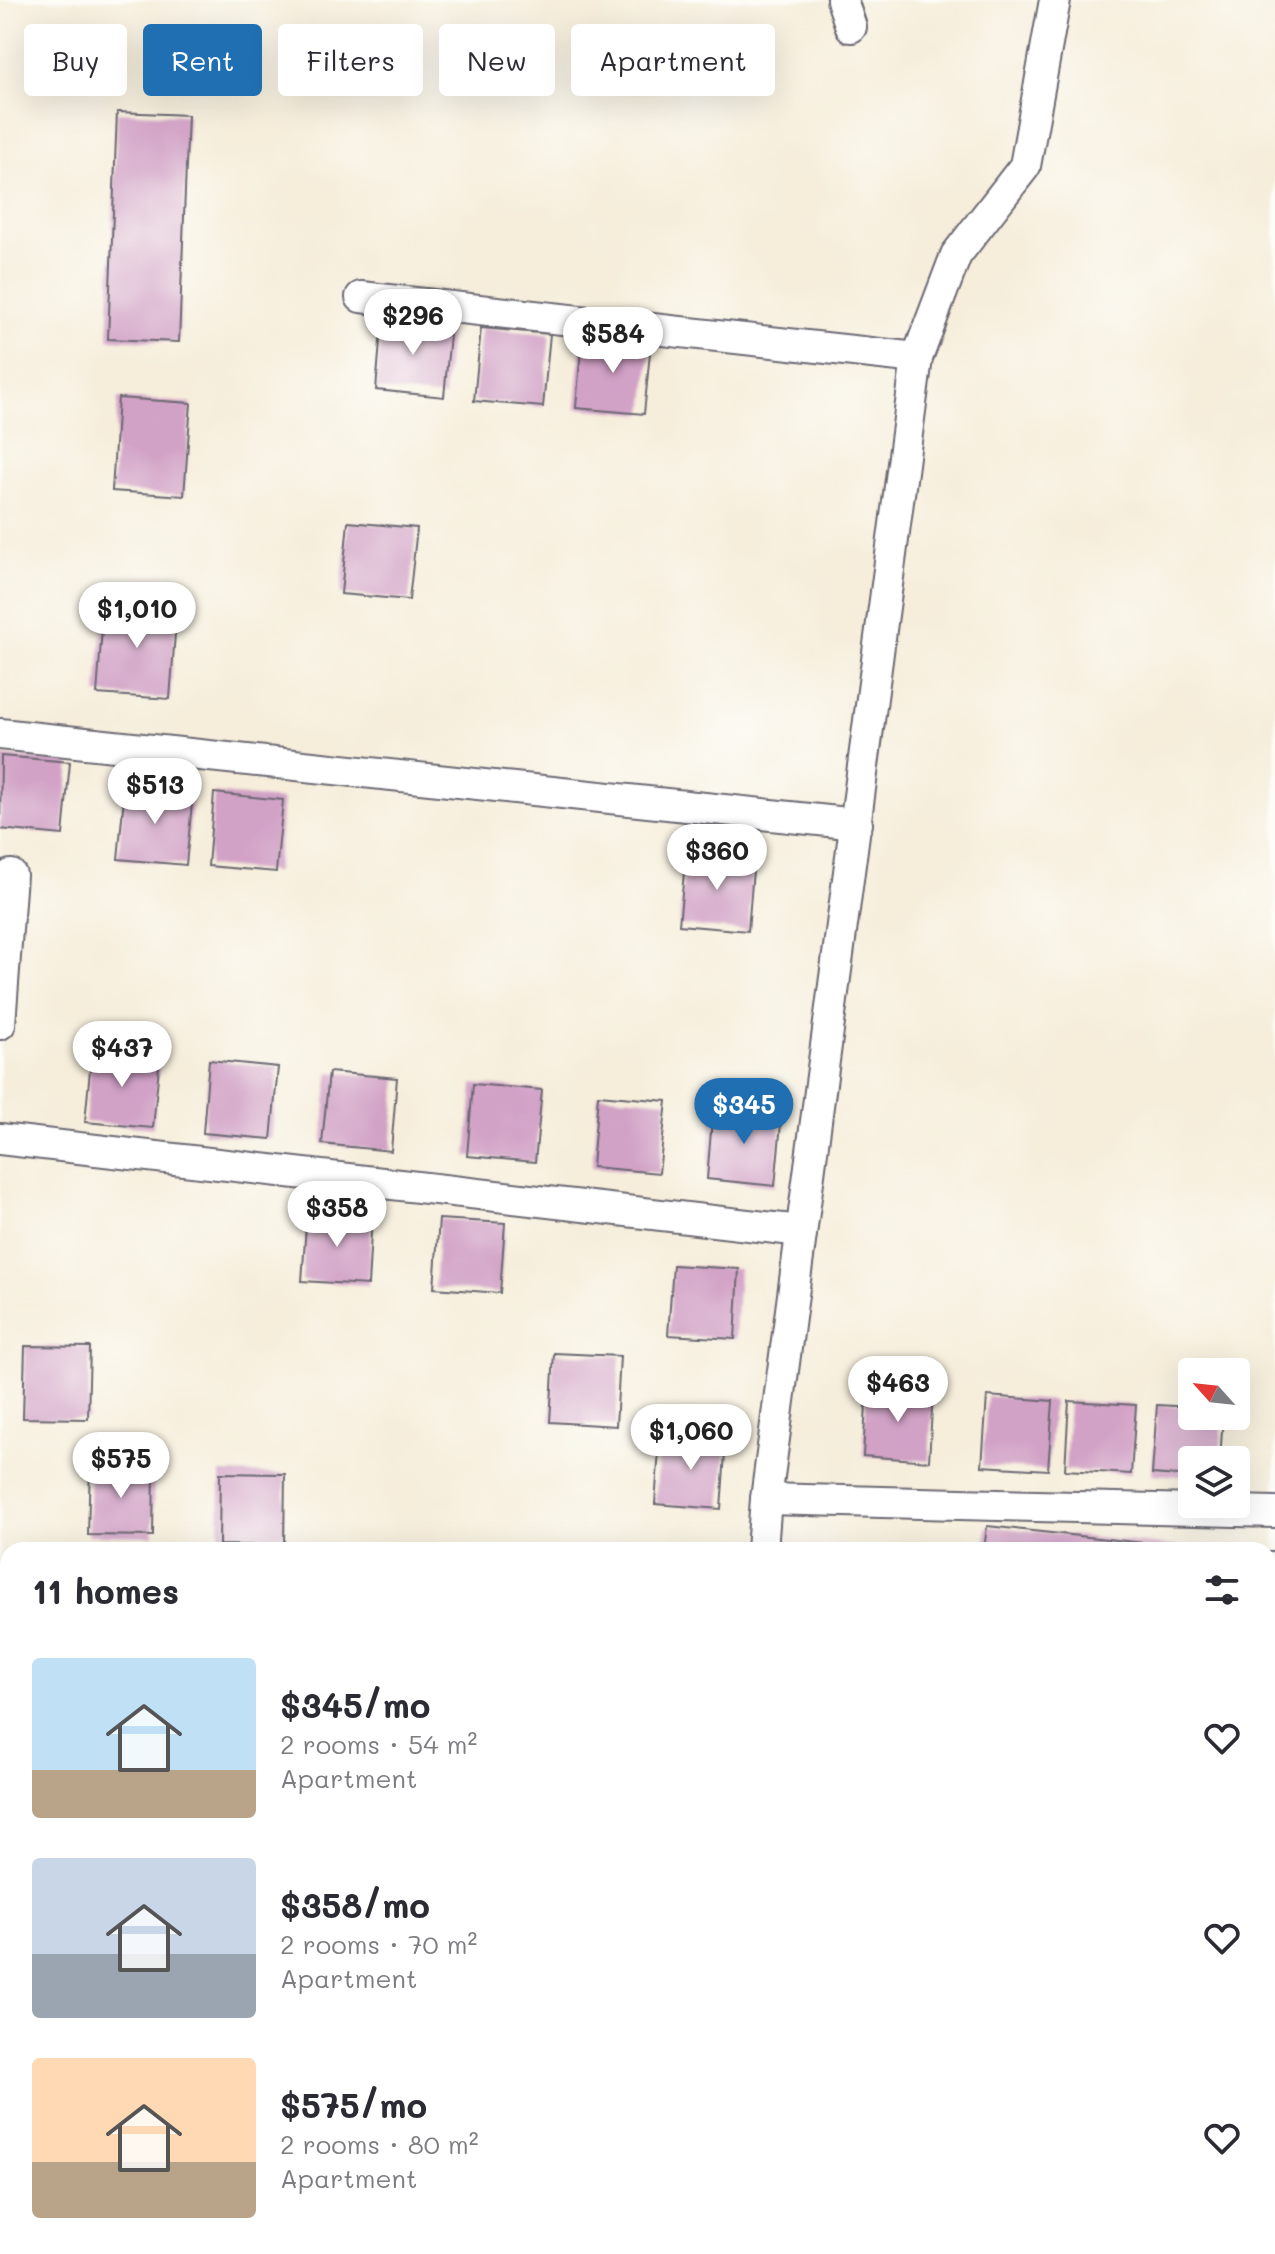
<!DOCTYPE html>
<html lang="en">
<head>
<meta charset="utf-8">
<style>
	:root { --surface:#fff; --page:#f2f2f3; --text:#2b2b33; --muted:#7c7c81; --accent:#1f6fb2 }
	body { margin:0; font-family:Mali,sans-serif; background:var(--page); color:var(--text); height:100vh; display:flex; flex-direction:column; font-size:30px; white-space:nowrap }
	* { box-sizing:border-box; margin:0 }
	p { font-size:26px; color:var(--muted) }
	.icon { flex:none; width:44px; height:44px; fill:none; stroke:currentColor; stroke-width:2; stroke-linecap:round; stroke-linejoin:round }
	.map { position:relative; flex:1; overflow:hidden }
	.side { position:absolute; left:0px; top:1542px; width:1276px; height:712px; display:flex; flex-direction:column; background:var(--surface); border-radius:24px 24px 0 0; box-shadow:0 8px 32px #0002 }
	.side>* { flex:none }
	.banner { position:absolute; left:24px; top:24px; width:800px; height:72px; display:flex; gap:16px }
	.needle { width:52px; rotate:297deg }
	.buttons { position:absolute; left:1178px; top:1358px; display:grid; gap:16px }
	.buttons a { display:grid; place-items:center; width:72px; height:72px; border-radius:8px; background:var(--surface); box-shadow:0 8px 32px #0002; font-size:40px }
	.price { position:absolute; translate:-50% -68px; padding:0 18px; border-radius:28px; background:#fff; color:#222; font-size:26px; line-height:52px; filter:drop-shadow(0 2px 4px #0008) }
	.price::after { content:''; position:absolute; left:50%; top:48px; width:24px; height:18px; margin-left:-12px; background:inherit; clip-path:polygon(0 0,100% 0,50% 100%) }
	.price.selected { background:var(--accent); color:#fff }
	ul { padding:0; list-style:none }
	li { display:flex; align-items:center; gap:24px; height:200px; padding:0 32px }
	li span { display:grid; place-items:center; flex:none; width:224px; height:160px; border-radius:8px; color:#555 }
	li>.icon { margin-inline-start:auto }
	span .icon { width:96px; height:96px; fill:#fffc; stroke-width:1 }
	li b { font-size:34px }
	h2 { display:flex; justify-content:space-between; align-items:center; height:96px; padding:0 32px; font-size:34px }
	.pill { padding:0 28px; border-radius:8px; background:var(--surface); box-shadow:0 8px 32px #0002; font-size:28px; line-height:72px }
	.pill.selected { background:var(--accent); color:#fff }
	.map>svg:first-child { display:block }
	.building { fill:#d1a1c6 }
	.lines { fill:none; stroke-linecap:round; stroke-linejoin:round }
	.minor-casing { stroke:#6c6973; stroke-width:34 }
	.minor { stroke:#fff; stroke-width:30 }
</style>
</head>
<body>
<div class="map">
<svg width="1275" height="2254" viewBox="0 0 1275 2254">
	<rect width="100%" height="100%" fill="#fdfcf7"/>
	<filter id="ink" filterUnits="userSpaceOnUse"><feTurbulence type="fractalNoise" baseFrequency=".0125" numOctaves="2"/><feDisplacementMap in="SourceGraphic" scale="16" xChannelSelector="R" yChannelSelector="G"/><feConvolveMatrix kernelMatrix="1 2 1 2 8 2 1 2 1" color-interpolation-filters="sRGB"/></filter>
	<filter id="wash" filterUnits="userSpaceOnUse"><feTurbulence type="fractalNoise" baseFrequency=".006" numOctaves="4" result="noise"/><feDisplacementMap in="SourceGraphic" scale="32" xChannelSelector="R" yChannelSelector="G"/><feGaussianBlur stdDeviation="1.8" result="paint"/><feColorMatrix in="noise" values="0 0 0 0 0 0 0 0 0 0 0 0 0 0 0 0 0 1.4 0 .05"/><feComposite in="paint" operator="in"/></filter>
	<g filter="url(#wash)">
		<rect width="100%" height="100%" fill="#f6eedb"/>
		<g id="blocks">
			<g class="building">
				<polygon points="117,112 188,115 179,342 108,339"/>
				<polygon points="382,317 451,324 444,397 376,390"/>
				<polygon points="481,328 550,334 543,407 474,401"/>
				<polygon points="582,336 651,342 644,414 576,408"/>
				<polygon points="118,398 191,403 184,496 112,491"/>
				<polygon points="348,522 417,528 409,600 341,594"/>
				<polygon points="104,602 177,607 170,699 97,694"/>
				<polygon points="1,756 70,762 63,835 0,829"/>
				<polygon points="125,786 193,793 186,865 118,859"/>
				<polygon points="214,793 283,800 276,872 208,866"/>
				<polygon points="686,852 754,858 748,931 679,925"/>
				<polygon points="92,1049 160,1056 153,1128 85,1122"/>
				<polygon points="209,1060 278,1067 271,1139 203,1133"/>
				<polygon points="329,1072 397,1078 391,1151 322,1144"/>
				<polygon points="473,1084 542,1090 535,1162 467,1156"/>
				<polygon points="598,1095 667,1101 659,1173 592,1167"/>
				<polygon points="713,1107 782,1113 775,1186 707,1179"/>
				<polygon points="307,1212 372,1216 368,1285 302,1281"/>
				<polygon points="439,1219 505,1223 500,1293 434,1288"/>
				<polygon points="673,1265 739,1269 735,1339 668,1335"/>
				<polygon points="25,1346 90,1347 88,1419 23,1418"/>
				<polygon points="554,1353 620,1356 616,1426 550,1422"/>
				<polygon points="867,1387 933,1391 929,1461 863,1456"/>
				<polygon points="987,1396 1053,1401 1048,1470 982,1466"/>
				<polygon points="1069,1401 1136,1405 1131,1474 1065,1470"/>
				<polygon points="1157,1405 1192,1407 1192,1416 1223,1416 1220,1460 1192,1460 1192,1477 1152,1474"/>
				<polygon points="660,1436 726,1440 721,1509 655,1504"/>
				<polygon points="90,1463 154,1464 153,1536 88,1535"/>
				<polygon points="220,1473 285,1474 284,1546 219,1545"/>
				<polygon points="987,1526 1190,1548 1190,1550 984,1550"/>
				<polygon points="1268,1552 1275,1552 1275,1652 1268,1650"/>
				<polygon points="5,1638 8,1638 8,1710 3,1710"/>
				<rect x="0" y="1806" width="8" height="72"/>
				<polygon points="0,2182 8,2183 8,2246 48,2246 48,2254 0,2254"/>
				<polygon points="1268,2216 1275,2216 1274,2254 1207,2254 1208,2246 1268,2246"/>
				<polygon points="1095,2246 1161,2246 1161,2254 1094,2254"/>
			</g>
		</g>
	</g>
	<g filter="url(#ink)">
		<use href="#blocks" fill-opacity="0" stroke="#6c6973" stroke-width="2"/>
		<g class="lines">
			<defs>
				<g id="minor">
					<polyline points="842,0 851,27"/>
					<polyline points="361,297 917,358"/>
					<polyline points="0,734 857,824"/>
					<polyline points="0,1024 11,875"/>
					<polyline points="0,1139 801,1231"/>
					<polyline points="766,1499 1275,1512"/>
					<polyline points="762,1550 766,1499 917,358 956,255 1025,166 1055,0"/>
					<polyline points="1268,1825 1275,1825"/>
					<polyline points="718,2254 719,2246"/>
				</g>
			</defs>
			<use href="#minor" class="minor-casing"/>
			<use href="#minor" class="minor"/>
		</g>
	</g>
</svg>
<div class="buttons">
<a><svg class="needle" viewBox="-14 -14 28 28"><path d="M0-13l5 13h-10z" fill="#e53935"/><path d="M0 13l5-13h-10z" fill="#7c7c81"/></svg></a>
<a><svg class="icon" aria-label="layers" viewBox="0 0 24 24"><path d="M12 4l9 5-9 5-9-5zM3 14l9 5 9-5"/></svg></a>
</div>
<b class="price" style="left:413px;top:357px">$296</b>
<b class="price" style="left:613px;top:375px">$584</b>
<b class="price" style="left:137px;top:650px">$1,010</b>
<b class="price" style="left:155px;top:826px">$513</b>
<b class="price" style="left:717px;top:892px">$360</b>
<b class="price" style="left:122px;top:1089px">$437</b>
<b class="price selected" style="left:744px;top:1146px">$345</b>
<b class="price" style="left:337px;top:1249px">$358</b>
<b class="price" style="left:898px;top:1424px">$463</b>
<b class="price" style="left:691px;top:1472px">$1,060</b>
<b class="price" style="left:121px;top:1500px">$575</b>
<div class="banner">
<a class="pill">Buy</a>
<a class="pill selected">Rent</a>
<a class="pill">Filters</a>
<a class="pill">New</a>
<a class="pill">Apartment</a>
</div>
<section class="side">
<h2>11 homes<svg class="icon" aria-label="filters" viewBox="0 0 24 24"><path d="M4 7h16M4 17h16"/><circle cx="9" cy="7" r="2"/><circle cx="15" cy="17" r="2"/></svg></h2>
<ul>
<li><span style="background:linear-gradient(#bfe0f5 70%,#b9a48a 0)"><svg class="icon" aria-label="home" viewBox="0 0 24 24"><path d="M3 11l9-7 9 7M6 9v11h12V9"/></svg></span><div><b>$345/mo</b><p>2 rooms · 54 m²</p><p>Apartment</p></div><svg class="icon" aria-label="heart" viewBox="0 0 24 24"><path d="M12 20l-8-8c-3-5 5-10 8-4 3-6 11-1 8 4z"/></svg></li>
<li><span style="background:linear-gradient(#c9d6e8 60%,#9aa5b1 0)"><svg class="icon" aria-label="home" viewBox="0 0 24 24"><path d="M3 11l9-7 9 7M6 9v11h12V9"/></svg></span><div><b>$358/mo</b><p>2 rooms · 70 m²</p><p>Apartment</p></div><svg class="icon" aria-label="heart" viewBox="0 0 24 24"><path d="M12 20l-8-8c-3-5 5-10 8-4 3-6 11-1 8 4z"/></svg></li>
<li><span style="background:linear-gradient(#ffd9b3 65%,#b9a48a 0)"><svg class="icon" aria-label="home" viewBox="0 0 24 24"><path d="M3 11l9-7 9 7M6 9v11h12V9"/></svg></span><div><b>$575/mo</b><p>2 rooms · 80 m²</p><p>Apartment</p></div><svg class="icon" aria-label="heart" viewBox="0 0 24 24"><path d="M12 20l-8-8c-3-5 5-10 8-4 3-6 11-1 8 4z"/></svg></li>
</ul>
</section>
</div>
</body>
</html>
